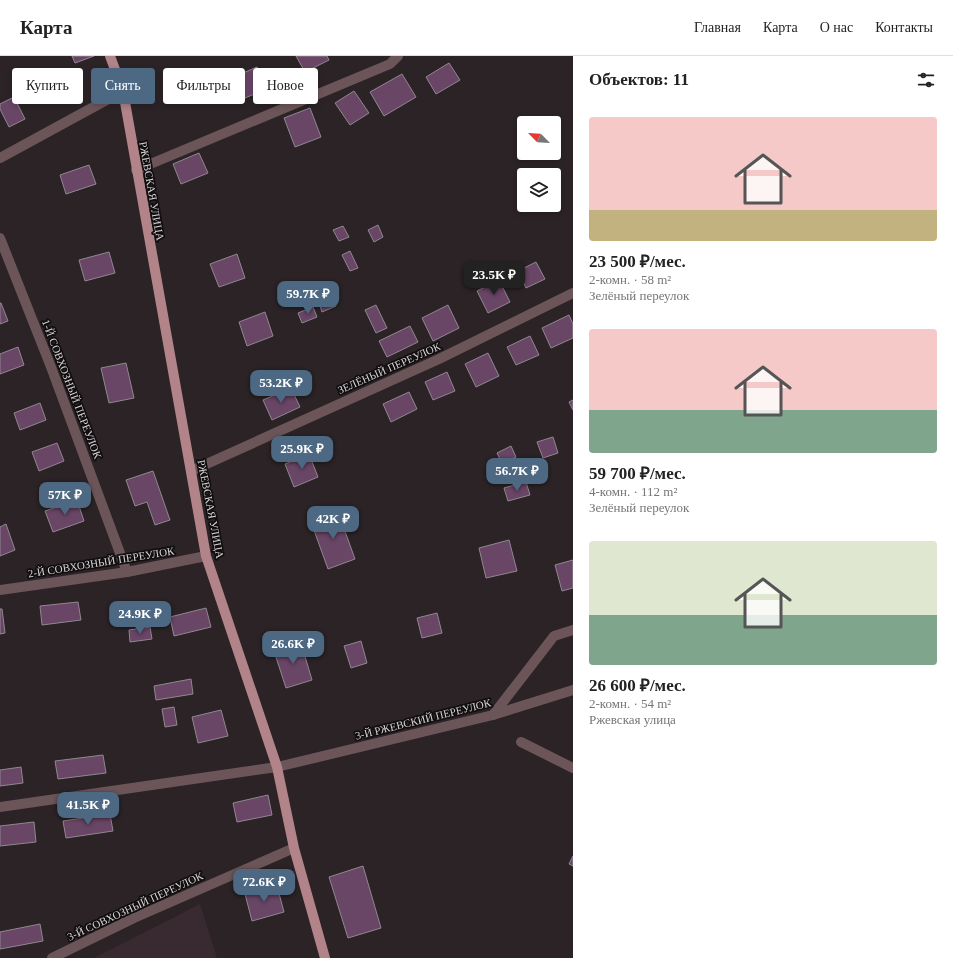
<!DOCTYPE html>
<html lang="ru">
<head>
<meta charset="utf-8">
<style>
	:root { --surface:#fff; --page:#f2f2f2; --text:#222; --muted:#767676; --line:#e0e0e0; --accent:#4d6883 }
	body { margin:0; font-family:"Times New Roman",serif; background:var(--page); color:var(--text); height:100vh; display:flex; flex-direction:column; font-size:15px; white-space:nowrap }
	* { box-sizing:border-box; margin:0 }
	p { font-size:13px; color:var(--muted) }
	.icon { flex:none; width:22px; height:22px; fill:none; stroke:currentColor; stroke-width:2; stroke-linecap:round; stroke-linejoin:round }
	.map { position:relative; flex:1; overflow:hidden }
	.side { display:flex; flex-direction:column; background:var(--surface); width:380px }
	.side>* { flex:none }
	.hud { position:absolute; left:12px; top:12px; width:380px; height:36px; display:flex; gap:8px }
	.needle { width:26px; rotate:294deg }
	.tools { position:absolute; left:517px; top:60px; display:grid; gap:8px }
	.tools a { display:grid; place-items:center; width:44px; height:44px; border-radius:4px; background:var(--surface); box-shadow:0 2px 6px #0003; font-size:20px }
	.price { position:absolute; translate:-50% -34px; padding:0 9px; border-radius:8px; background:var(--accent); color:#fff; font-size:13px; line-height:26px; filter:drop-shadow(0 1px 2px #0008) }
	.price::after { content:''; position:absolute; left:50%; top:24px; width:12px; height:9px; margin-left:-6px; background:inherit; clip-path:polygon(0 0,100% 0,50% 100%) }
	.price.on { background:#222; color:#fff }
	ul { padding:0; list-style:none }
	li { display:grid; align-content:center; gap:8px; height:212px; padding:0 16px }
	li span { display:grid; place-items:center; height:124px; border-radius:4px; color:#555 }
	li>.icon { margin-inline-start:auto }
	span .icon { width:72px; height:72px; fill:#fffc; stroke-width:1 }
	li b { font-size:17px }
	h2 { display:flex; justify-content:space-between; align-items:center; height:48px; padding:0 16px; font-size:17px }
	.chip { padding:0 14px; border-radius:4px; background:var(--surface); box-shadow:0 2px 6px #0003; font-size:14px; line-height:36px }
	.chip.on { background:var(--accent); color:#fff }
	header { display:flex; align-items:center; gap:24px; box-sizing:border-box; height:56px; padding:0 20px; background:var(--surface); border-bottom:1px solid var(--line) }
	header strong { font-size:19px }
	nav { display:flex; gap:22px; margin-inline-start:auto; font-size:14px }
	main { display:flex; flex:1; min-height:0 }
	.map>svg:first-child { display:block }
	.built { fill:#382a30 }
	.building { fill:#694566; stroke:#90888f }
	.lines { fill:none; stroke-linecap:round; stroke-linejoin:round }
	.minor { stroke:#6c5558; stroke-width:10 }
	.major { stroke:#b28389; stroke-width:10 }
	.labels { text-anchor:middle; stroke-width:3.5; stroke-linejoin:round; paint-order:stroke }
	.street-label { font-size:11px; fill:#dad4d7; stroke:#110e0f }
</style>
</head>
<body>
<header>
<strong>Карта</strong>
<nav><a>Главная</a><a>Карта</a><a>О нас</a><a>Контакты</a></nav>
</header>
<main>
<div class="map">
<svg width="573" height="902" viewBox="0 0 573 902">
	<rect width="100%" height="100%" fill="#2b2326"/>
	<polygon class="built" points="200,848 217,902 94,902"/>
	<g class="building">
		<polygon points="72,0 94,0 75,7"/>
		<polygon points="296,0 327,0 329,4 305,16"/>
		<polygon points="449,7 460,24 436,38 426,21"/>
		<polygon points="257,11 266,33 245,42 236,20"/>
		<polygon points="402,18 416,41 384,60 370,36"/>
		<polygon points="354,35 369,57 350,69 335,47"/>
		<polygon points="14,41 25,63 9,71 0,53 0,48"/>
		<polygon points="310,52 321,81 295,91 284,62"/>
		<polygon points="199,97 208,117 181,128 173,108"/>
		<polygon points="89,109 96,128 66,138 60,119"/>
		<polygon points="378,169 383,181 374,186 368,174"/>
		<polygon points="343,170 349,181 339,185 333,174"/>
		<polygon points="350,195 358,212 350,215 342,199"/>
		<polygon points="109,196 115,217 85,225 79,204"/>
		<polygon points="237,198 245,222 219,231 210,208"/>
		<polygon points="536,206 545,223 526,232 518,215"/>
		<polygon points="499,224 510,246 488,257 477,235"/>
		<polygon points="333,242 336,250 322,256 319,247"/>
		<polygon points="0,247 1,247 8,265 0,268"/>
		<polygon points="376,249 387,272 376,277 365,254"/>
		<polygon points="448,249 459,272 433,285 422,262"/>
		<polygon points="313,251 317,261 302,267 298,257"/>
		<polygon points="265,256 273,280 247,290 239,266"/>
		<polygon points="569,259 573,268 573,282 551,292 542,272"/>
		<polygon points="410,270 418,286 387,301 379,285"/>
		<polygon points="530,280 539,299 516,309 507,291"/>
		<polygon points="18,291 24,309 0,318 0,298"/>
		<polygon points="488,297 499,320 476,331 465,308"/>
		<polygon points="126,307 134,342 109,347 101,312"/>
		<polygon points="447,316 455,335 433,344 425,326"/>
		<polygon points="291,332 300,351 272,364 263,344"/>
		<polygon points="409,336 417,353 391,366 383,348"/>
		<polygon points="573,344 573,354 569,346"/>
		<polygon points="40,347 46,364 20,374 14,357"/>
		<polygon points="553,381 558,397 543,402 537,386"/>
		<polygon points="57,387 64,405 39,415 32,396"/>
		<polygon points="511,390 516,401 502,407 497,397"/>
		<polygon points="309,398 318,421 294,431 285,408"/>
		<polygon points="153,415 170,464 155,469 147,446 135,450 126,424"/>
		<polygon points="526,426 530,439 508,445 504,432"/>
		<polygon points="77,444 84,465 53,476 45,455"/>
		<polygon points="338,456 355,503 328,513 311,466"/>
		<polygon points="6,468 15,494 0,500 0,471"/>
		<polygon points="509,484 517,515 486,522 479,492"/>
		<polygon points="573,504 573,532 562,535 555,509"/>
		<polygon points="78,546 81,564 42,569 40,550"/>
		<polygon points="206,552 211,571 174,580 170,561"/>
		<polygon points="0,553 2,553 5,577 0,578"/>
		<polygon points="437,557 442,577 422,582 417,562"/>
		<polygon points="150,571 152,583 130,586 129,574"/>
		<polygon points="361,585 367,607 351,612 344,590"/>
		<polygon points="301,587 312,624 286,632 274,595"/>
		<polygon points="191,623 193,638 156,644 154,630"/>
		<polygon points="174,651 177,669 165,671 162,653"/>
		<polygon points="221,654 228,680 198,687 192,661"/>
		<polygon points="103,699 106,717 58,723 55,705"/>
		<polygon points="21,711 23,727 0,730 0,714"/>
		<polygon points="268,739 272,759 237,766 233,747"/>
		<polygon points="110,758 113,775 66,782 63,765"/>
		<polygon points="34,766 36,786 0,790 0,770"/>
		<polygon points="573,800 573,810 569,808"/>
		<polygon points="363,810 381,872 348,882 329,821"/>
		<polygon points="277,830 284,856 252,865 245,838"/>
		<polygon points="40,868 43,885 0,893 0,876"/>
	</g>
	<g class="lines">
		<g class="minor">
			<polyline points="0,102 123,35"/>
			<polyline points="136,114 390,8 398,0"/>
			<polyline points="0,182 51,311 127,516"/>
			<polyline points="191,415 439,303 573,237"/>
			<polyline points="0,534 127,516 206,500"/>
			<polyline points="493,659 554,580 573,574"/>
			<polyline points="521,686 573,712"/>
			<polyline points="0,751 277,711 493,659 573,634"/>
			<polyline points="52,902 134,862 294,792"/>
		</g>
		<polyline class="major" points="110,0 123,35 206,500 277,711 294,792 325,902"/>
	</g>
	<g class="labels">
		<g class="street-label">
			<text transform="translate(152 135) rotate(80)" y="4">РЖЕВСКАЯ УЛИЦА</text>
			<text transform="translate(389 312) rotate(-24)" y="4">ЗЕЛЁНЫЙ ПЕРЕУЛОК</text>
			<text transform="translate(72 333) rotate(69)" y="4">1-Й СОВХОЗНЫЙ ПЕРЕУЛОК</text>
			<text transform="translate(211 453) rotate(79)" y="4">РЖЕВСКАЯ УЛИЦА</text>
			<text transform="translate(101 506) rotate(-9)" y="4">2-Й СОВХОЗНЫЙ ПЕРЕУЛОК</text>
			<text transform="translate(423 663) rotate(-14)" y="4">3-Й РЖЕВСКИЙ ПЕРЕУЛОК</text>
			<text transform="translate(135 850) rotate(-25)" y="4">3-Й СОВХОЗНЫЙ ПЕРЕУЛОК</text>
		</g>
	</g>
</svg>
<div class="tools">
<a><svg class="needle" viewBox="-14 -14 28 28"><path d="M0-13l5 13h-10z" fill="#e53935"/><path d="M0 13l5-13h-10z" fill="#767676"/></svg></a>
<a><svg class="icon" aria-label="layers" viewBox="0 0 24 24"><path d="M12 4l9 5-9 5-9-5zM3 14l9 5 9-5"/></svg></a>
</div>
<b class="price on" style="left:494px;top:240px">23.5K ₽</b>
<b class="price" style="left:308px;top:259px">59.7K ₽</b>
<b class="price" style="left:281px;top:348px">53.2K ₽</b>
<b class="price" style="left:302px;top:414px">25.9K ₽</b>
<b class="price" style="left:517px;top:436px">56.7K ₽</b>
<b class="price" style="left:65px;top:460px">57K ₽</b>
<b class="price" style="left:333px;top:484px">42K ₽</b>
<b class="price" style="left:140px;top:579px">24.9K ₽</b>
<b class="price" style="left:293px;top:609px">26.6K ₽</b>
<b class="price" style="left:88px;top:770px">41.5K ₽</b>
<b class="price" style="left:264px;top:847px">72.6K ₽</b>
<div class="hud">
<a class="chip">Купить</a>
<a class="chip on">Снять</a>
<a class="chip">Фильтры</a>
<a class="chip">Новое</a>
</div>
</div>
<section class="side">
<h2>Объектов: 11<svg class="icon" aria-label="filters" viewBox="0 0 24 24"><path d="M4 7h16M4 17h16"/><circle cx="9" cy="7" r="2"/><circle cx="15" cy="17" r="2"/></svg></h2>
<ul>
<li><span style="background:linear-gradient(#f6c9c9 75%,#c2b280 0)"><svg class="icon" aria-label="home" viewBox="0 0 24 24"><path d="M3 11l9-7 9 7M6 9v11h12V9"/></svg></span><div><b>23 500 ₽/мес.</b><p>2-комн. · 58 m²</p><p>Зелёный переулок</p></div></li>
<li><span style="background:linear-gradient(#f6c9c9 65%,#7fa58c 0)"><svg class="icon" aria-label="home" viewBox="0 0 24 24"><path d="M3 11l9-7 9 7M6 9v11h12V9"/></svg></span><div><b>59 700 ₽/мес.</b><p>4-комн. · 112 m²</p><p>Зелёный переулок</p></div></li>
<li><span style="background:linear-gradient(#dfe7d0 60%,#7fa58c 0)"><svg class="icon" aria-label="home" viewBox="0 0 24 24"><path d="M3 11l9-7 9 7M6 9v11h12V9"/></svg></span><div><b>26 600 ₽/мес.</b><p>2-комн. · 54 m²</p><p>Ржевская улица</p></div></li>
</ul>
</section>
</main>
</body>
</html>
